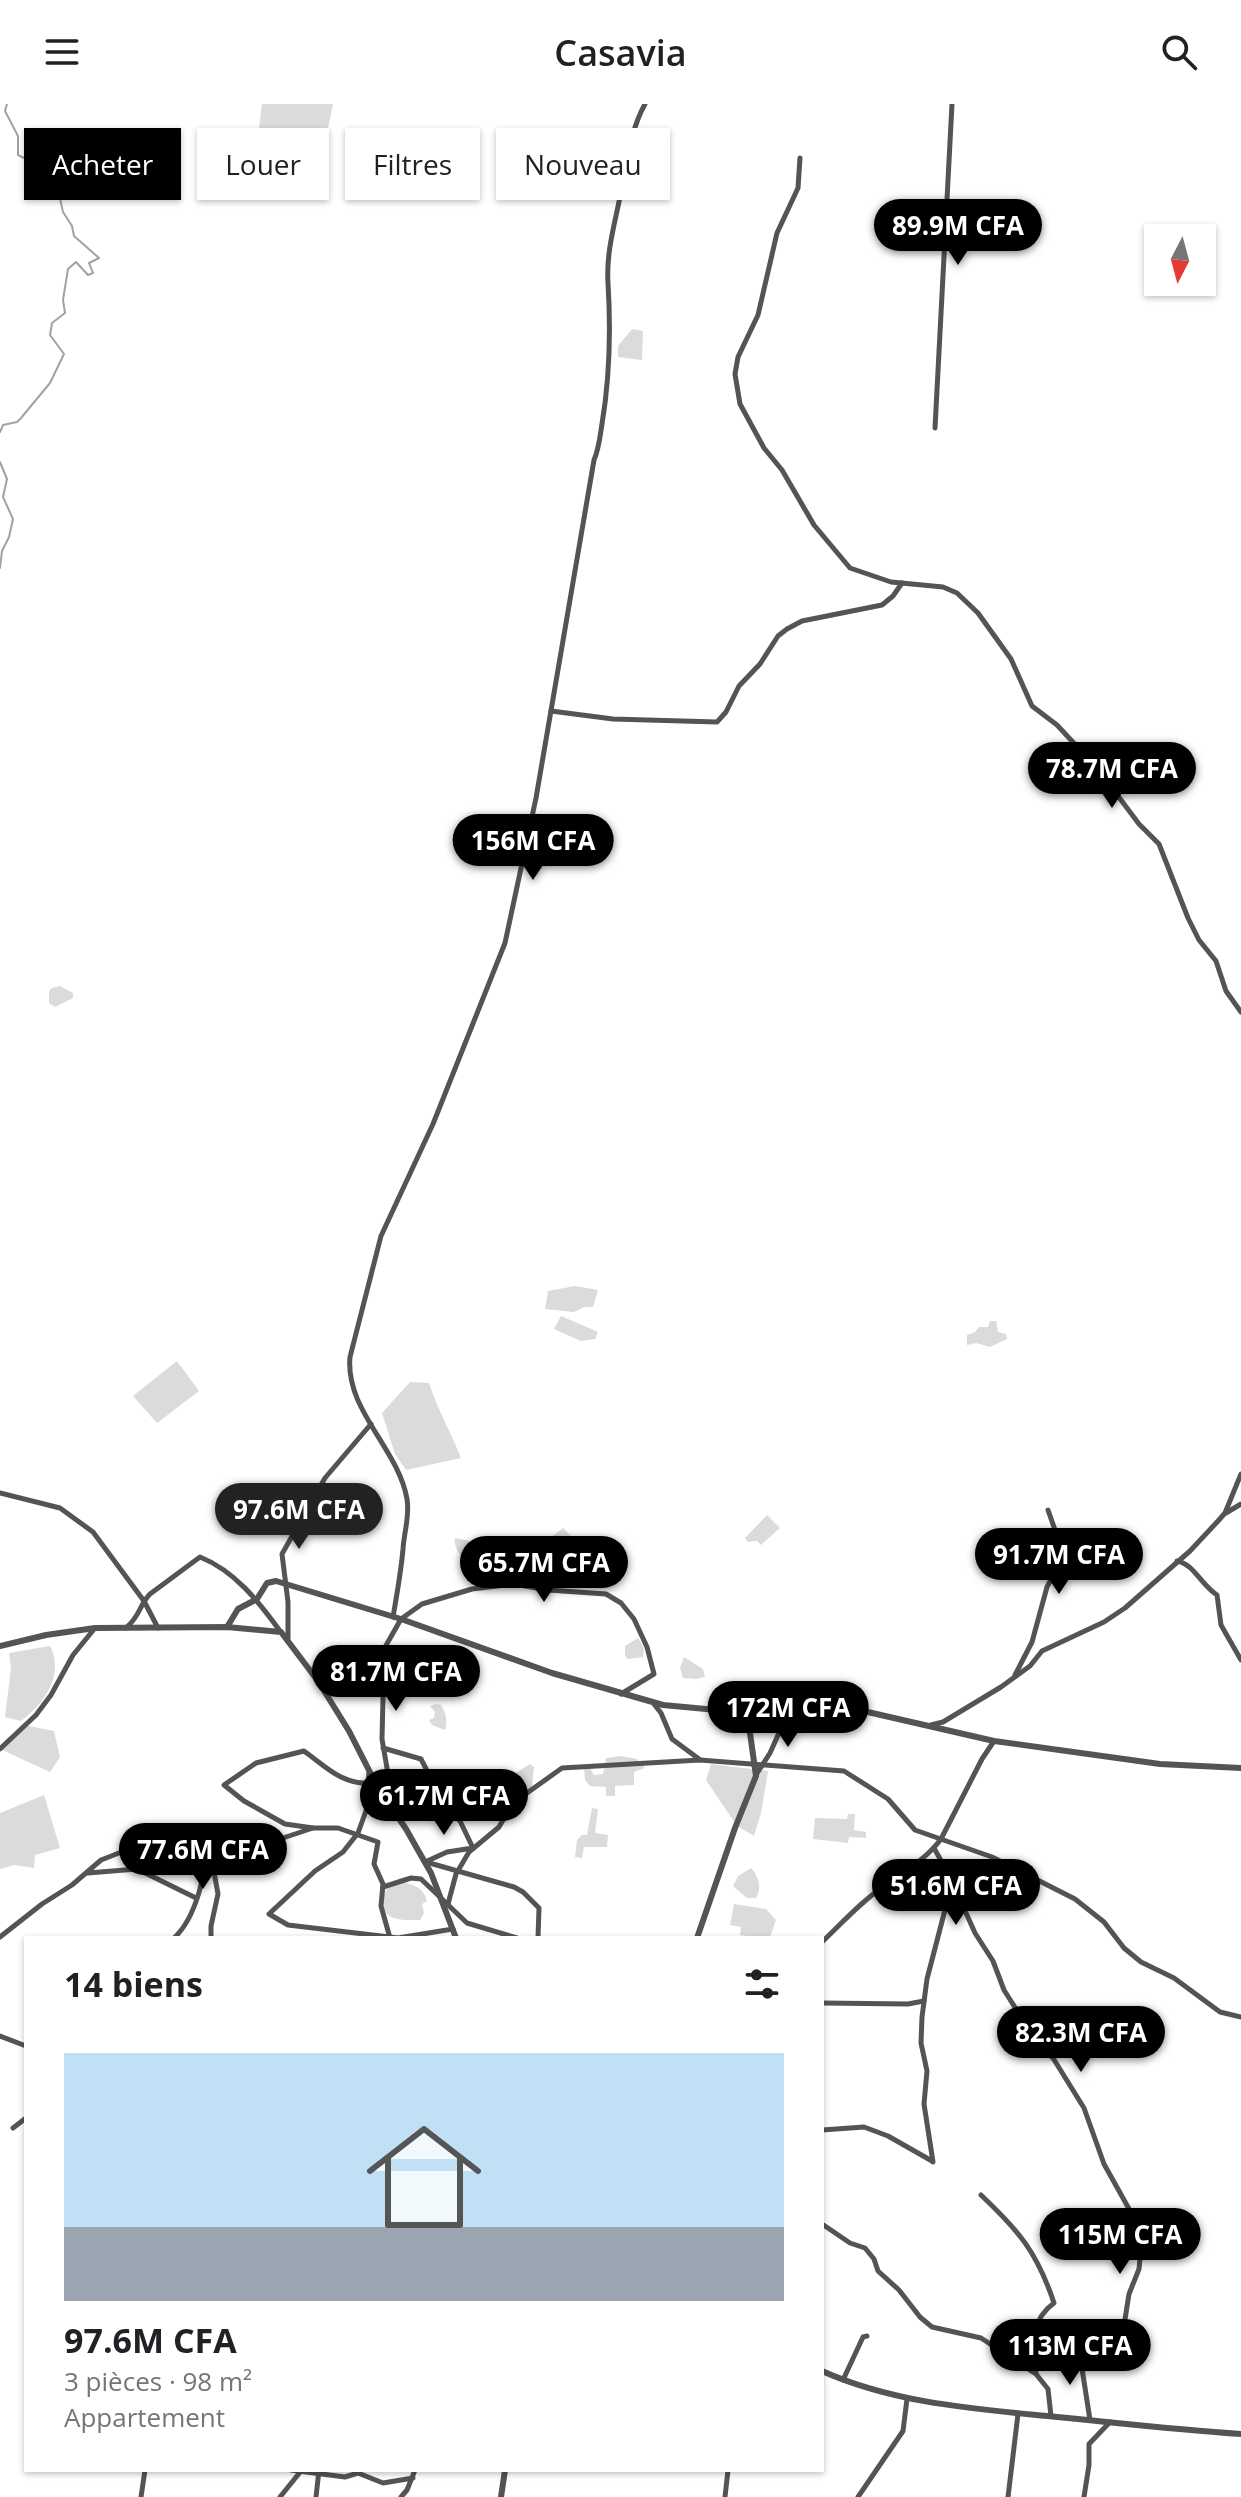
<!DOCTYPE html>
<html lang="fr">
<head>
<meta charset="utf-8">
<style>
	:root { --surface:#fff; --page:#f6f6f6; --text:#202124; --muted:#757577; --line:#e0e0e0; --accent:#000 }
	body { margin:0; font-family:"Open Sans",sans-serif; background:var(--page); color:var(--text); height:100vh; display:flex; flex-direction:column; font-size:30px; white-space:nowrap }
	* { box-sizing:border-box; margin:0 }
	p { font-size:26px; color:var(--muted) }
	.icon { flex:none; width:44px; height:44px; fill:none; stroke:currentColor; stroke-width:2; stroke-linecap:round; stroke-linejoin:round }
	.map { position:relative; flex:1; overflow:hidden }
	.details { position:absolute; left:24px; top:1832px; width:800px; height:536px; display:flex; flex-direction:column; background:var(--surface); border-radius:0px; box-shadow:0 2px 6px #0004 }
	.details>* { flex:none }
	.guide { position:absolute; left:24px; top:24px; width:800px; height:72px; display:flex; gap:16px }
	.needle { width:52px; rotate:186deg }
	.fabs { position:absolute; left:1144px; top:120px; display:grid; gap:16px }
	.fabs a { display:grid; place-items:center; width:72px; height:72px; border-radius:0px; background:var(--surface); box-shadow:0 2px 6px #0004; font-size:40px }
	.price { position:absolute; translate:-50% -68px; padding:0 18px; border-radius:28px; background:var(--accent); color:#fff; font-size:26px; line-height:52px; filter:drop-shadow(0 2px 4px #0008) }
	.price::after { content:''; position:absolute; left:50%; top:48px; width:24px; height:18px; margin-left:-12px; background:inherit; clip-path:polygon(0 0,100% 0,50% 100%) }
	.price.active { background:#222; color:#fff }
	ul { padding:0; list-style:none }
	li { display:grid; align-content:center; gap:16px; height:424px; padding:0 40px }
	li+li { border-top:2px solid var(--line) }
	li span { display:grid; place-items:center; height:248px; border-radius:0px; color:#555 }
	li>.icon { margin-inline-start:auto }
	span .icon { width:144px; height:144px; fill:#fffc; stroke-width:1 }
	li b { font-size:34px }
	h2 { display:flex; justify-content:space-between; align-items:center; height:96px; padding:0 40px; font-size:34px }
	.chip { padding:0 28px; border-radius:0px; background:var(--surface); box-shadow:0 2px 6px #0004; font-size:28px; line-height:72px }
	.chip.active { background:var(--accent); color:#fff }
	header { display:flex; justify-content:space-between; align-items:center; height:104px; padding:0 40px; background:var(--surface); font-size:36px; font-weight:600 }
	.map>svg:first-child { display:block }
	.green { fill:#dbdbdb }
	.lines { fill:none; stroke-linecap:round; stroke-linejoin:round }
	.stream { stroke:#a2a2a2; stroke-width:2 }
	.minor { stroke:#545454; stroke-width:5 }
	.tertiary { stroke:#545454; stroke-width:6 }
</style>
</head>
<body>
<header><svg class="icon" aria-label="menu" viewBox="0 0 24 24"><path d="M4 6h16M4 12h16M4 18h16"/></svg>Casavia<svg class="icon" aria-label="search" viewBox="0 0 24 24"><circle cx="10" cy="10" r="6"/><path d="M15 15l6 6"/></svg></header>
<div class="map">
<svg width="1241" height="2393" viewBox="0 0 1241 2393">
	<rect width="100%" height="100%" fill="#fff"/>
	<g class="green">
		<polygon points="262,0 333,0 325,38 257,40"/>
		<polygon points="632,225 643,227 642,256 618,253 618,242"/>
		<polygon points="60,882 73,889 73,894 55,903 49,899 49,887 52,884"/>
		<polygon points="575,1182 598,1186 593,1203 584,1203 574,1208 545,1205 548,1187"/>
		<polygon points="561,1212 598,1228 595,1235 581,1237 554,1225"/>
		<polygon points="990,1217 996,1217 998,1228 1006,1230 1007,1235 990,1243 976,1239 967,1241 967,1231 975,1228 979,1223 988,1223"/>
		<polygon points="177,1257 199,1287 157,1319 133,1292"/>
		<path d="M410,1278L429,1279C437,1305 451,1328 461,1354L406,1366L395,1350L382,1309Z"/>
		<polygon points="767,1411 780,1424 761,1441 757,1437 748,1438 745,1434"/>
		<path d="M563,1424L574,1435C573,1444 565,1447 559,1451L547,1436Z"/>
		<path d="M455,1434L475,1438L488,1437L496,1448V1457L480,1465L466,1467C466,1454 453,1447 455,1434Z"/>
		<polygon points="638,1534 644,1544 643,1553 628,1555 625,1552 625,1542"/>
		<path d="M50,1542C65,1571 44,1600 21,1617L5,1613L11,1564L9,1549Z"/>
		<polygon points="684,1553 703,1565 705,1573 697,1575 683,1574 680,1564"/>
		<path d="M436,1600L441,1601C446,1608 448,1619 445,1626L432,1621L429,1616L434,1614L435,1608L430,1602Z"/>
		<polygon points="24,1621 54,1627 60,1653 50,1668 0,1645 5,1636"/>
		<polygon points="621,1652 637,1655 645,1664 634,1668 634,1681 615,1682 615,1692 606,1692 606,1683 590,1682 585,1676 584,1662 589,1662 594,1671 603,1670 606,1654"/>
		<polygon points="530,1660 534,1663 532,1683 527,1687 521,1682 509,1687 495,1686 496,1679 507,1678 508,1674"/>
		<polygon points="711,1660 768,1667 761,1709 754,1732 737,1722 706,1676"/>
		<polygon points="44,1691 60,1744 35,1751 34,1764 14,1761 0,1765 0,1709"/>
		<polygon points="592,1704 598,1705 595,1729 608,1731 607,1743 584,1743 582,1754 575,1753 577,1736 582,1731 587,1731"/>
		<polygon points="848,1710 855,1710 854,1726 866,1728 866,1734 849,1733 848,1739 813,1735 815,1714 847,1715"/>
		<path d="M751,1764C759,1772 762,1785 756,1794H747L733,1782L738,1772Z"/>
		<path d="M403,1778C414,1781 424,1784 427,1797L422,1800L424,1809L420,1816C411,1816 395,1817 388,1811C381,1804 382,1787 390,1782C394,1780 398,1779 403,1778Z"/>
		<polygon points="734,1800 766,1805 776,1816 770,1833 759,1834 740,1831 741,1823 730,1821"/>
	</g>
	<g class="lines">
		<g class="stream">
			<polyline points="0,328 3,321 17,318 21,314 50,279 64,250 50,231 52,219 65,209 63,196 68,165 76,158 88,171 93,169 89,159 99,154 74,132 72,122 63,108 59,90 46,65 18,51 18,32 5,7 7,0"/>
			<polyline points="0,358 7,375 3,393 13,415 9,433 2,447 0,464"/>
		</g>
		<g class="minor">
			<polyline points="800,54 798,84 777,129 758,211 738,253 735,270 740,300 764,344 782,366 814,421 850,464 891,478 943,483 957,489 978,509 1011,555 1032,602 1057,621 1097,664 1139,720 1159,740 1188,814 1199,836 1216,857 1226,887 1241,908"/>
			<polyline points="935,324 952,0"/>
			<polyline points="551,607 613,615 717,618 726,608 739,582 760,560 778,532 787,525 802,517 882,501 893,492 902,479"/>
			<polyline points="0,1389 60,1404 93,1428 144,1497 158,1524"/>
			<polyline points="1226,1409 1241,1400"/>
			<path d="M1177,1457C1194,1460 1201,1481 1217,1491L1221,1521L1241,1556"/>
			<path d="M393,1513C397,1490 401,1468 403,1445C404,1428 410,1412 407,1395C398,1344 345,1306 350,1253L381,1132L433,1020L505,839L536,694L594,356C599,345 600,332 602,320C610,272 611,228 608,179C606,148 615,119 621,88C627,59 630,27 645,0"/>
			<path d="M126,1524C141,1511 139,1501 150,1490L200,1453C235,1467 259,1498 280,1527"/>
			<polyline points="288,1536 288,1498 282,1450 325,1374 371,1320"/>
			<polyline points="1015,1571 1032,1538 1047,1483 1061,1457 1061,1443 1048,1406"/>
			<polyline points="654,1600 661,1609 672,1635 699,1655"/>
			<polyline points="931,1621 943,1618 1001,1583 1030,1562 1042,1547 1104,1518 1125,1504 1190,1447 1218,1417 1225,1409 1241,1370"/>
			<polyline points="383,1644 421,1655 438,1688"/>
			<polyline points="0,1645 36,1611 51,1591 73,1551 95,1524"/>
			<polyline points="369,1667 367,1704 358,1729 343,1748 315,1767 269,1810 288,1821 398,1834 453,1825"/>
			<polyline points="756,1671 770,1649 783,1620 802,1606"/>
			<polyline points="389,1676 438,1688 450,1708 460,1717 473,1744 447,1748 425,1758"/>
			<path d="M370,1679C342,1681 325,1662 304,1647L256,1659L224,1681L244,1697L285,1720L313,1724H338L378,1738L374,1760L383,1780L381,1802L390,1834"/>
			<polyline points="387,1696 388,1670 382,1635 383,1594 380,1552 401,1515 422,1500 472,1485 514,1480 548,1486 606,1490 621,1499 634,1515 647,1543 654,1570 621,1590"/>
			<polyline points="210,1746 218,1790 211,1822 211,1834"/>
			<polyline points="426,1758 514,1783 523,1788 539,1804 538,1834"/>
			<polyline points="88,1769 137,1765 196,1794"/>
			<polyline points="949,1771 975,1829 993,1857 1004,1886 1040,1943 1053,1954 1084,2004 1104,2060 1138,2121 1141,2144 1139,2165 1129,2190 1122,2234 1114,2241 1087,2247 1081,2258 1090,2316"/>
			<polyline points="383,1783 411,1774 421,1775 467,1819 517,1834"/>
			<polyline points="448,1800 456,1770 469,1748 499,1723 513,1699 562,1664 700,1656 844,1667 888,1695 915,1726 992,1753 1075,1795 1104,1818 1124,1844 1141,1858 1174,1874 1220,1908 1241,1913"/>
			<polyline points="0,1833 42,1800 72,1781 101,1756 137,1742 154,1737 197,1734 225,1740 262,1741 313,1724"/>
			<path d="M174,1834C197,1813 206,1767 208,1737"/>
			<path d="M822,1838C843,1818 864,1795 888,1779C908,1765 926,1755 941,1735L982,1655L994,1637"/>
			<polyline points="822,1899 908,1900 924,1897"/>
			<polyline points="0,1932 26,1942"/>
			<polyline points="13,2024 26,2014"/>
			<polyline points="822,2026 864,2023 888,2032 932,2057"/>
			<polyline points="933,2058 924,2000 927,1967 921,1939 922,1913 927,1875 946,1802 949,1771 934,1744"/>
			<path d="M981,2091C1019,2127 1037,2148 1054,2199C1029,2217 1034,2241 1036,2269"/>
			<polyline points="822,2120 850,2139 865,2144 874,2155 878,2167 899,2186 920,2213 932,2223 981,2234 1036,2270 1048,2285 1051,2312"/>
			<polyline points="843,2276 863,2233 867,2232"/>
			<polyline points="291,2366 345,2373 358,2369 383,2379 413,2374"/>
			<polyline points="141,2393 145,2366"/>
			<polyline points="280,2393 301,2367"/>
			<polyline points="316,2393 319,2366"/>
			<polyline points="401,2393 407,2386 415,2366"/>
			<polyline points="725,2393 728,2366"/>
			<polyline points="858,2393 903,2327 907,2295"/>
			<polyline points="1008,2393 1018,2310"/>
			<polyline points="1084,2393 1089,2361 1089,2340 1110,2318"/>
		</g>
		<g class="tertiary">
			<polyline points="227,1523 238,1505 257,1495 267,1479 276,1477 401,1515 552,1569 663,1601 738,1608 846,1603 994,1637 1160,1660 1241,1664"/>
			<polyline points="0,1542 46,1531 95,1524 227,1523 281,1528 318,1577 349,1627 376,1680 406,1725 431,1769 456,1834"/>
			<polyline points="697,1834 735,1724 756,1672 749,1622 746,1617 733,1609"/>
			<path d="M822,2267C896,2300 977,2305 1057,2313C1118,2319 1179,2326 1241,2330"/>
			<polyline points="501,2393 505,2366"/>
		</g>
	</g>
</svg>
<div class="fabs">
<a><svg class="needle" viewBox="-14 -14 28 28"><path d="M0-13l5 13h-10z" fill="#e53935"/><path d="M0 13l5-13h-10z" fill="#757577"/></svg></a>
</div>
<b class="price" style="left:958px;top:163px">89.9M CFA</b>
<b class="price" style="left:1112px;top:706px">78.7M CFA</b>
<b class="price" style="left:533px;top:778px">156M CFA</b>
<b class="price active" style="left:299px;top:1447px">97.6M CFA</b>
<b class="price" style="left:1059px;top:1492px">91.7M CFA</b>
<b class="price" style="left:544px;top:1500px">65.7M CFA</b>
<b class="price" style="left:396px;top:1609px">81.7M CFA</b>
<b class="price" style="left:788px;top:1645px">172M CFA</b>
<b class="price" style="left:444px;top:1733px">61.7M CFA</b>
<b class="price" style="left:203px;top:1787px">77.6M CFA</b>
<b class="price" style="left:956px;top:1823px">51.6M CFA</b>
<b class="price" style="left:1081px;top:1970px">82.3M CFA</b>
<b class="price" style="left:1120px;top:2172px">115M CFA</b>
<b class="price" style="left:1070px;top:2283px">113M CFA</b>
<div class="guide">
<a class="chip active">Acheter</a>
<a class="chip">Louer</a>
<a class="chip">Filtres</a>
<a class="chip">Nouveau</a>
</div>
<section class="details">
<h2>14 biens<svg class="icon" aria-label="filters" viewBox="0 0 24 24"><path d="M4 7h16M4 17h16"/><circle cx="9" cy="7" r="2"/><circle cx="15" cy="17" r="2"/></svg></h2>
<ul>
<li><span style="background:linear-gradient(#bfe0f5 70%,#9aa5b1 0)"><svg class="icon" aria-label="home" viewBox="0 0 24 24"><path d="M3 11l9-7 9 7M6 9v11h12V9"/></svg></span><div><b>97.6M CFA</b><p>3 pièces · 98 m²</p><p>Appartement</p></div></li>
</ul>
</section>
</div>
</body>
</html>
